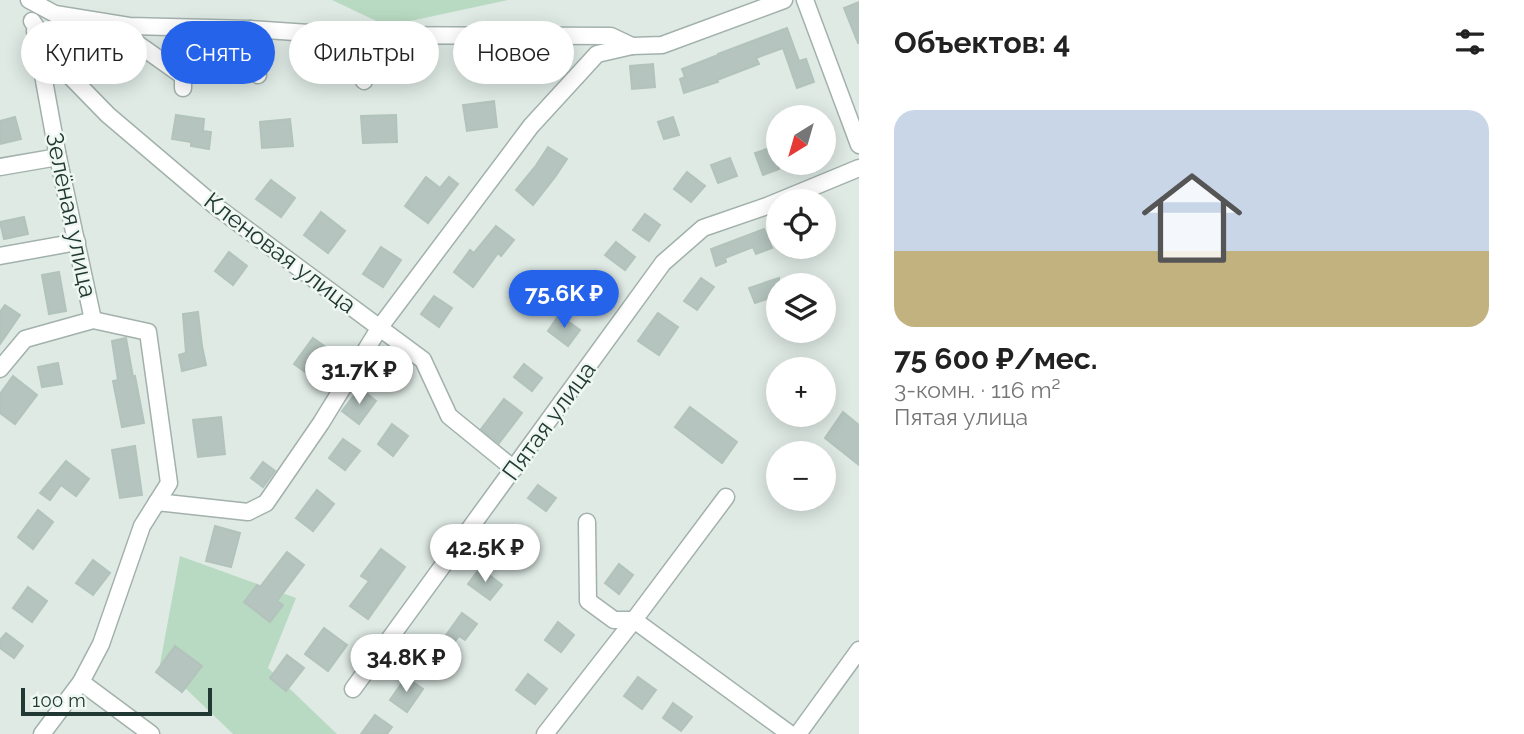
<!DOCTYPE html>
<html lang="ru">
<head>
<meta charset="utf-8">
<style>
	:root { --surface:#fff; --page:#f2f2f2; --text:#222; --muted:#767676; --accent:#2563eb }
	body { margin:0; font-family:Raleway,sans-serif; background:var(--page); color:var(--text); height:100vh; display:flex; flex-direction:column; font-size:26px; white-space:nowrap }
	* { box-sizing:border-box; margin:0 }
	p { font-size:23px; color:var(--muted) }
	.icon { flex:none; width:38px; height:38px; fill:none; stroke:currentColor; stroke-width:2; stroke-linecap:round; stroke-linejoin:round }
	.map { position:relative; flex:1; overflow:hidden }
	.panel { display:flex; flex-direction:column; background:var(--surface); width:665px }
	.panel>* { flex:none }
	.hud { position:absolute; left:21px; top:21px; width:665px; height:63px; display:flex; gap:14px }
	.needle { width:46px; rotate:217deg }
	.fabs { position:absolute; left:766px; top:105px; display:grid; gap:14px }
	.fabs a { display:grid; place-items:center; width:70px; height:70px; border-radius:50%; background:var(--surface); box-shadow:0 4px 18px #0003; font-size:35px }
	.scale { position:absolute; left:21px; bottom:18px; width:191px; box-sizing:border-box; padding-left:7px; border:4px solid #213932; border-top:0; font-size:19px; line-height:24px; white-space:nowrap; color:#213932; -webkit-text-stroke:5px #eff7f3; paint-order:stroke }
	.price { position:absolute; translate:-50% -60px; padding:0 16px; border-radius:24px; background:#fff; color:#222; font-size:23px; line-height:46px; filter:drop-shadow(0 2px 4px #0008) }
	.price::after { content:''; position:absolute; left:50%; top:42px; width:21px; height:16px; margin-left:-10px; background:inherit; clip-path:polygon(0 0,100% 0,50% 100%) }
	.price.active { background:var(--accent); color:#fff }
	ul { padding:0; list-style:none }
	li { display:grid; align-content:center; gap:14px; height:371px; padding:0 35px }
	li span { display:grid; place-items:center; height:217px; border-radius:21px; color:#555 }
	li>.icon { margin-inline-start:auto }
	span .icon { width:126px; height:126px; fill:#fffc; stroke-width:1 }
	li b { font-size:30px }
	h2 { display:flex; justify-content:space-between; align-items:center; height:84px; padding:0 35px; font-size:30px }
	.tag { padding:0 24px; border-radius:32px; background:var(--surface); box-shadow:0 4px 18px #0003; font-size:24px; line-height:63px }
	.tag.active { background:var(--accent); color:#fff }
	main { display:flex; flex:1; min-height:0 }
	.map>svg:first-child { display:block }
	.green { fill:#b9dac2 }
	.building { fill:#b5c4be; stroke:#b2c3bc; stroke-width:2 }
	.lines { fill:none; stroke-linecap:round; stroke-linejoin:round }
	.minor-casing { stroke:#a2b1ac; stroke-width:19 }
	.minor { stroke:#fff; stroke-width:16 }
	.labels { text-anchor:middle; stroke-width:5; stroke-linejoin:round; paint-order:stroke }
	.street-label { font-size:24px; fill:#213932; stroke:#eff7f3 }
</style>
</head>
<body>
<main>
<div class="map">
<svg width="859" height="734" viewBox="0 0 859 734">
	<rect width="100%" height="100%" fill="#dfeae5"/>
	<g class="green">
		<polygon points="332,0 508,0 387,26"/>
		<polygon points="180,556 296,598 268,668 337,734 233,734 160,664"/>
	</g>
	<g class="building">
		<polygon points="859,2 859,43 858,43 844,8"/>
		<polygon points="787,28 799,61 806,59 814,82 797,88 783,48 756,58 759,64 717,80 718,82 684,93 680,79 685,77 682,69 718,55 718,54"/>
		<polygon points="653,64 655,87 632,89 630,66"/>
		<polygon points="494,101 497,127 467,131 463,105"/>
		<polygon points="176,115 204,119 203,131 211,132 209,149 191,146 191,142 172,139"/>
		<polygon points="396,115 397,142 363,143 361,116"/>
		<polygon points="15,117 21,139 0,144 0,121"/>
		<polygon points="673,117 679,135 664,139 658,122"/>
		<polygon points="290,119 293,146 262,148 260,122"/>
		<polygon points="779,145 779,169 763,175 755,153"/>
		<polygon points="548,147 567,159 555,177 533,205 516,190 535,167"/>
		<polygon points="730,158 737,176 718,183 711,165"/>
		<polygon points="687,172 705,186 691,202 674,189"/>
		<polygon points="426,177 440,188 449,177 458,184 428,223 405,206"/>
		<polygon points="271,180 295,198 281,217 256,199"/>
		<polygon points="321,212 345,231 328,253 304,235"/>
		<polygon points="645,214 660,225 649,241 633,230"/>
		<polygon points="24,217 28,234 4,239 0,222"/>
		<polygon points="496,226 514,240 501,256 498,253 473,287 454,272 470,250 474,253"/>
		<polygon points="764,229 772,248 756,254 753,247 725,258 726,262 716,266 711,249"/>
		<polygon points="616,242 635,257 625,270 605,255"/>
		<polygon points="381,247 401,260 383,287 363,274"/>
		<polygon points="229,252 247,266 233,285 215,271"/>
		<polygon points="59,272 66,311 49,314 42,275"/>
		<polygon points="701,278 714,287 697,310 684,301"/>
		<polygon points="779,278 779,295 755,303 749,288"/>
		<polygon points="586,280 602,292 589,311 573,298"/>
		<polygon points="434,296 452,308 439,327 421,314"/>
		<polygon points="5,305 20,315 0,344 0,312"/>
		<polygon points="198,312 202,346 206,365 182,371 179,355 186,353 183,314"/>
		<polygon points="658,313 678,327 659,355 638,341"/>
		<polygon points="559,315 580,330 568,346 548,331"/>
		<polygon points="126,338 133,377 135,376 144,423 122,427 113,381 118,380 112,341"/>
		<polygon points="313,338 330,350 311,376 294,364"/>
		<polygon points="58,363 62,384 42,387 38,367"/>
		<polygon points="524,364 542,378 532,391 514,377"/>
		<polygon points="13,376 37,395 15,424 0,413 0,394"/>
		<polygon points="360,388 376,401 359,424 342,411"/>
		<polygon points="504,399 522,413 499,443 481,429"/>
		<polygon points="690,407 737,442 722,463 675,427"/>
		<polygon points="843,412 859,425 859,465 825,438"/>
		<polygon points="221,417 225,454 198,457 193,420"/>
		<polygon points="392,424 408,436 393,456 378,444"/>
		<polygon points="343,439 360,451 345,470 329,458"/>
		<polygon points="135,446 142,495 120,498 112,450"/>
		<polygon points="66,461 89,479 76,496 61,485 50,500 40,493"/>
		<polygon points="263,462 275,471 263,487 251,478"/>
		<polygon points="538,485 556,498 546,511 528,498"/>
		<polygon points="317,490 334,504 313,531 296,518"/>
		<polygon points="38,510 53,522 33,549 18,537"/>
		<polygon points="215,526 240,533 231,567 206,561"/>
		<polygon points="507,528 524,540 509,559 493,547"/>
		<polygon points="381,549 405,567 368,619 350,606 369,581 361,576"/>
		<polygon points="287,552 304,565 277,601 283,605 270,622 244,602 257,585 260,587"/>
		<polygon points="93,560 110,573 93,595 76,583"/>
		<polygon points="619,564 633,575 619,594 605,583"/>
		<polygon points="480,568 502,585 490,600 468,584"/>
		<polygon points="28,587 47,601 32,622 13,608"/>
		<polygon points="462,613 477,624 465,640 459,636 436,666 420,654 434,636 441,642"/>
		<polygon points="558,622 574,635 561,652 545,640"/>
		<polygon points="324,628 347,645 328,671 305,654"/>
		<polygon points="6,633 23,646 14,658 0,648 0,640"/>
		<polygon points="175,646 202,666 182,692 156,672"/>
		<polygon points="287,655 304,668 286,691 270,678"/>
		<polygon points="528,674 547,689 535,704 516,690"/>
		<polygon points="406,677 423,689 407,712 390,700"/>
		<polygon points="638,677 656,690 642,709 624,696"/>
		<polygon points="673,703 692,717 681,731 663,718"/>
		<polygon points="375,715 392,727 387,734 361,734"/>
	</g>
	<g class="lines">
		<defs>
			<g id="minor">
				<polyline points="29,0 55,14 129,26 250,29 339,35 611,36 632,46 662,45 784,0"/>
				<polyline points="805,0 859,145"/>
				<polyline points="32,21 66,72 108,115 214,205 423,360 449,416 514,469"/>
				<polyline points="111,25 183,76 183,88"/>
				<polyline points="250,29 258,75"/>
				<polyline points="35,31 58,157 93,320"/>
				<polyline points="339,35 364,81"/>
				<polyline points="0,167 58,157"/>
				<polyline points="0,256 77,242"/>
				<polyline points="0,369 25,339 93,320 148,332 169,483 142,526 101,644 81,682 42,734"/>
				<polyline points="157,502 248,512 266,503 321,423 380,327 531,126 597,54 632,46"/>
				<polyline points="587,522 588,601 614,620 634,620"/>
				<polyline points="634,620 790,734"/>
				<polyline points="81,682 151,734"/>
				<polyline points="353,689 663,263 703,228 767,206 859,168"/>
				<polyline points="545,734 634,620 726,497"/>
				<polyline points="798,734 859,650"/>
			</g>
		</defs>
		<use href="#minor" class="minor-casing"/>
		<use href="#minor" class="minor"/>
	</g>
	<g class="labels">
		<g class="street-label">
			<text transform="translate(71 215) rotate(78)" y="8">Зелёная улица</text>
			<text transform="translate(280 253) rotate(37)" y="8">Кленовая улица</text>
			<text transform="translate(549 421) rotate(-54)" y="8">Пятая улица</text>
		</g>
	</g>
</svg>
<div class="fabs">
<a><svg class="needle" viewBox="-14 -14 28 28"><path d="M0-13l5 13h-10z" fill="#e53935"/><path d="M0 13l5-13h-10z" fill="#767676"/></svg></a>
<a><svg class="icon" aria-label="locate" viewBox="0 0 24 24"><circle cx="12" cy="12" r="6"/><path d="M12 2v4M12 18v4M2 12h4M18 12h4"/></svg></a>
<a><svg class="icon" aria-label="layers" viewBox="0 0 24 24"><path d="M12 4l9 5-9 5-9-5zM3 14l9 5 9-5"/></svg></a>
<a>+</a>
<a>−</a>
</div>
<div class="scale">100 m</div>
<b class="price active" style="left:564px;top:330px">75.6K ₽</b>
<b class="price" style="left:359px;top:406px">31.7K ₽</b>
<b class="price" style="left:485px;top:584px">42.5K ₽</b>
<b class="price" style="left:406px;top:694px">34.8K ₽</b>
<div class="hud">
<a class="tag">Купить</a>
<a class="tag active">Снять</a>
<a class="tag">Фильтры</a>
<a class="tag">Новое</a>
</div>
</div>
<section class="panel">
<h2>Объектов: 4<svg class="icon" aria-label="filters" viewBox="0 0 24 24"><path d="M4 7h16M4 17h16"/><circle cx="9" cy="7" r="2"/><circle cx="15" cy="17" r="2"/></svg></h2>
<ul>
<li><span style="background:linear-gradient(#c9d6e8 65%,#c2b280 0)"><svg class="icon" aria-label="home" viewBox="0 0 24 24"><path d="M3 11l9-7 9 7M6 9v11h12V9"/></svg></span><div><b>75 600 ₽/мес.</b><p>3-комн. · 116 m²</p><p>Пятая улица</p></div></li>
</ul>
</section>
</main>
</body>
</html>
